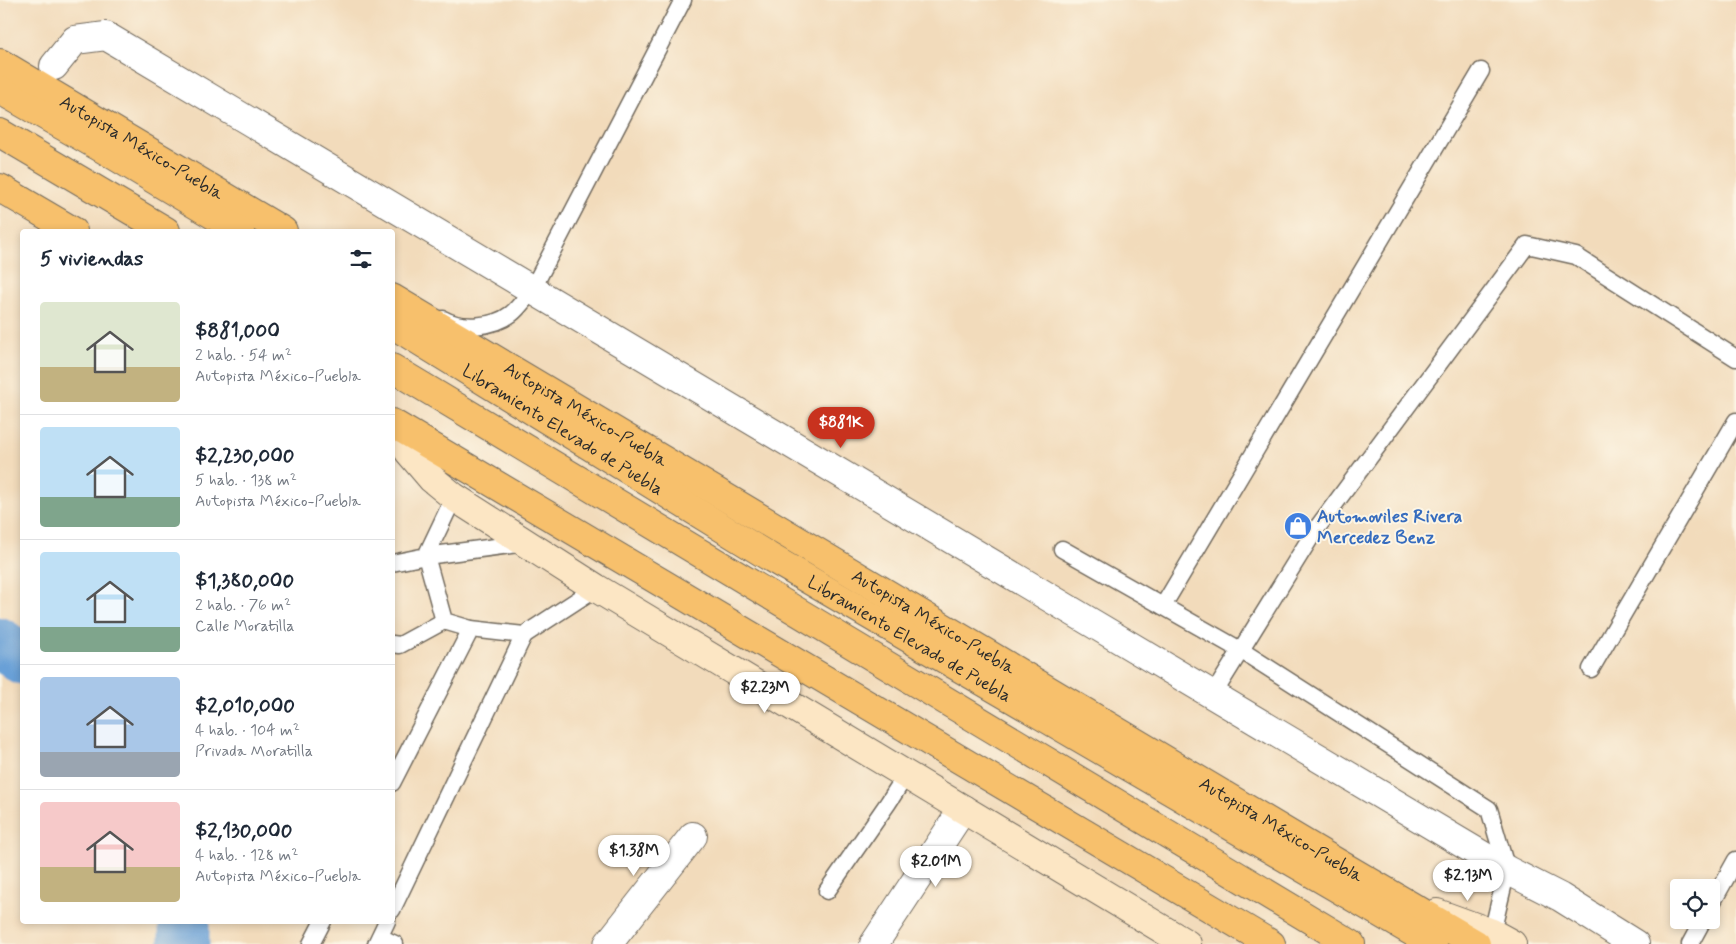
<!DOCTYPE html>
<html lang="es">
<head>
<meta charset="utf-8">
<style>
	:root { --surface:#fff; --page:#f6f6f7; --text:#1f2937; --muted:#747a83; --line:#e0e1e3; --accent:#c8321e }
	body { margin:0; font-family:Mynerve,sans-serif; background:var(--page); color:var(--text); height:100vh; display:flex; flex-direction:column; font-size:19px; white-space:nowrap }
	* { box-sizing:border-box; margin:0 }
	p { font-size:16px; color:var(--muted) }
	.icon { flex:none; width:28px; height:28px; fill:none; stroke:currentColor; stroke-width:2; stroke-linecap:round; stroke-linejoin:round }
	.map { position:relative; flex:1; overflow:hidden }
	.side { position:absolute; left:20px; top:229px; width:375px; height:695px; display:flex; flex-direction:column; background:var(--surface); border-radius:5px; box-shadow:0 2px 8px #0003 }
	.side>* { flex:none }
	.fabs { position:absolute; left:1670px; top:879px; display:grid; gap:10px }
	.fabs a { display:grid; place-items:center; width:50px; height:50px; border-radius:5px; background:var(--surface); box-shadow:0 2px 8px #0003; font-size:25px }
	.price { position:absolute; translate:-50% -42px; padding:0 11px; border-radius:18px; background:#fff; color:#222; font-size:16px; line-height:32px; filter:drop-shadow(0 1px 2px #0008) }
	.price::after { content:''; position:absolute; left:50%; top:30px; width:15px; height:11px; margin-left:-8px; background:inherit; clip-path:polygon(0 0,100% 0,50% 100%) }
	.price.on { background:var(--accent); color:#fff }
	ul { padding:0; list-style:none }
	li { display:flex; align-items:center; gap:15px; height:125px; padding:0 20px }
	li+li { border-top:1px solid var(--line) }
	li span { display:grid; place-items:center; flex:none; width:140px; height:100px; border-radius:5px; color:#555 }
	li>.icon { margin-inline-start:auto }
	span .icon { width:60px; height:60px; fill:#fffc; stroke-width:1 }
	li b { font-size:21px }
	h2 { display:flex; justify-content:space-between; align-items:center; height:60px; padding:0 20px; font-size:21px }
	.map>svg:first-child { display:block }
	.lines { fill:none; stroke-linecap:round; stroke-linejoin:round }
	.river { stroke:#69a0d7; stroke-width:51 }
	.lane-casing { stroke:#71695d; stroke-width:19 }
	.street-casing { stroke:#71695d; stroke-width:30 }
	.secondary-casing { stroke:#71695d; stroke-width:30 }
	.highway-casing { stroke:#71695d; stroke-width:30 }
	.lane { stroke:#fff; stroke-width:16 }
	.street { stroke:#fff; stroke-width:28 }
	.secondary { stroke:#fce6c4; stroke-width:28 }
	.highway { stroke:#f7c06c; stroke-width:28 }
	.labels { text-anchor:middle; stroke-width:4; stroke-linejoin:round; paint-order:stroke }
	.street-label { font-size:18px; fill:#2b2b2b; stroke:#fcf5e5 }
	.shop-label { font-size:18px; font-weight:bold; fill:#366cbe; stroke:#fcf5e5; text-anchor:start }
</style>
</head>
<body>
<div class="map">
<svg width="1736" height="944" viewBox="0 0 1736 944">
	<rect width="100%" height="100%" fill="#fcf5e5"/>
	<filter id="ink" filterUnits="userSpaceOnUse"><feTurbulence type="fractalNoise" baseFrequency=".02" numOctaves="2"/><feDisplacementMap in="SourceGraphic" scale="10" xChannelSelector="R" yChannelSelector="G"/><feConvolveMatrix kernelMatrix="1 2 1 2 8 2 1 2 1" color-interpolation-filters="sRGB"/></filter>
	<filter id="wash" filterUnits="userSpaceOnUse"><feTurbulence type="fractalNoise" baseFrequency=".0096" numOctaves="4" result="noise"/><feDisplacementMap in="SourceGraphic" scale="20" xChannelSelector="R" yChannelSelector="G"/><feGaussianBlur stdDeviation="1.12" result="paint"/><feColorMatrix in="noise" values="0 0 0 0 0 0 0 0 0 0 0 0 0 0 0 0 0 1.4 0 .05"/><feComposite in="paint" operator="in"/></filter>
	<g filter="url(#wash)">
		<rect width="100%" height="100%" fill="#f2dbbb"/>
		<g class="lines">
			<g class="river">
				<polyline points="0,643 22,659"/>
				<polyline points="184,921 184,944"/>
			</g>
		</g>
	</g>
	<g filter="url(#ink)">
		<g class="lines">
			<defs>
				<g id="lane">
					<path d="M443,319C462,330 494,327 511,314C519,308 526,297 532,290L683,0"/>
					<polyline points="454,497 426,556 444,621 471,629 524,635 596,588"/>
					<polyline points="1062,549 1242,651 1489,809 1507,870 1492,933"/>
					<polyline points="392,563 426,556 526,543"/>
					<polyline points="1163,606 1481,71"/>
					<polyline points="392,644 400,645 444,621"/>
					<polyline points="1591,669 1736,421"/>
					<polyline points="1213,695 1314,532 1527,245 1576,256 1736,358"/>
					<polyline points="392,783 471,629"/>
					<polyline points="827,891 888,803 906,775"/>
					<polyline points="1711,905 1736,860"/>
					<polyline points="392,910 524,635"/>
					<polyline points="380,937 395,944"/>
					<polyline points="311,944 323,921"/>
					<polyline points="376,944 387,921"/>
					<polyline points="1690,944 1703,920"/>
				</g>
				<g id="street">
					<polyline points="54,66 75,40 106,36 1507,870 1560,897 1635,944"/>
					<polyline points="608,944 693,836"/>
					<polyline points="874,944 963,809"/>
				</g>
				<g id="secondary">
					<polyline points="392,428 409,452 432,479 454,497 596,588 1187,944"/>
					<polyline points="1437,913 1492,933 1512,944"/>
				</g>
				<g id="highway">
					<path id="s1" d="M0,63L283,231"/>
					<polyline points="0,90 105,150 240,231"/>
					<polyline points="0,133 166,231"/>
					<polyline points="0,188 73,231"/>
					<path id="s2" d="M392,298L1336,862L1476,944"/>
					<path id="s3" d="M392,324L768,556L1433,944"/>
					<polyline points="392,368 1351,944"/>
					<polyline points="392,423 1271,944"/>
				</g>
			</defs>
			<use href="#lane" class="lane-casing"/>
			<use href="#street" class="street-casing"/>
			<use href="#secondary" class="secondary-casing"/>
			<use href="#highway" class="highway-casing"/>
			<use href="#lane" class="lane"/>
			<use href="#street" class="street"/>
			<use href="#secondary" class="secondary"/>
			<use href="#highway" class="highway"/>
		</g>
	</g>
	<defs>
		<symbol id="shop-disc" viewBox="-11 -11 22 22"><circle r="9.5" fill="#3f7fe0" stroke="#fcf5e5"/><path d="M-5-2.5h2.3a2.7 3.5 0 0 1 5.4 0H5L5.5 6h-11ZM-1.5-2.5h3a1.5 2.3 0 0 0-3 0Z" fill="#fff"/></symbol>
	</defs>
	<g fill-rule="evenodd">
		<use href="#shop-disc" x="1282" y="510" width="32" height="32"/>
	</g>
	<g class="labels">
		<g class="street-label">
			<text dy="6" stroke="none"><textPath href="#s1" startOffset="165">Autopista México-Puebla</textPath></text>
			<text dy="6" stroke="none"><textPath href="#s2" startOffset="226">Autopista México-Puebla</textPath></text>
			<text dy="6" stroke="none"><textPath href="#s3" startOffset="201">Libramiento Elevado de Puebla</textPath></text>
			<text dy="6" stroke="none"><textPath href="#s2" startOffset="631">Autopista México-Puebla</textPath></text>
			<text dy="6" stroke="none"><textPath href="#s3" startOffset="606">Libramiento Elevado de Puebla</textPath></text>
			<text dy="6" stroke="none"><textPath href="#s2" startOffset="1036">Autopista México-Puebla</textPath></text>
		</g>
		<g class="shop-label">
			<text x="1317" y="522">Automoviles Rivera<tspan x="1317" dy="21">Mercedez Benz</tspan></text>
		</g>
	</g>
</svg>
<div class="fabs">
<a><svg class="icon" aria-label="locate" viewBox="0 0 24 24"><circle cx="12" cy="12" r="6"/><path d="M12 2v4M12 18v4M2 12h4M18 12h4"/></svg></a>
</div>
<b class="price on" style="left:841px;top:449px">$881K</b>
<b class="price" style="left:765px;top:714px">$2.23M</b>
<b class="price" style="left:634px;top:877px">$1.38M</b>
<b class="price" style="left:936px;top:888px">$2.01M</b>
<b class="price" style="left:1468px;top:902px">$2.13M</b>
<section class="side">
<h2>5 viviendas<svg class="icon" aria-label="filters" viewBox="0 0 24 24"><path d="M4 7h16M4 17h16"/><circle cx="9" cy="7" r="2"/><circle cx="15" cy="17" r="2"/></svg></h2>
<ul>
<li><span style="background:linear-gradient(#dfe7d0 65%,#c2b280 0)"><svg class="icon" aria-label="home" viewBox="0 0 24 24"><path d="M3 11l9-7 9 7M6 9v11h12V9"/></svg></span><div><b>$881,000</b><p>2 hab. · 54 m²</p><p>Autopista México-Puebla</p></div></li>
<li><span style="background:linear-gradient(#bfe0f5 70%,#7fa58c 0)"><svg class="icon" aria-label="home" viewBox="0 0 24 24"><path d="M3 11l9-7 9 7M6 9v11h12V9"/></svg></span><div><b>$2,230,000</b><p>5 hab. · 138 m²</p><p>Autopista México-Puebla</p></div></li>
<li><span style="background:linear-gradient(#bfe0f5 75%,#7fa58c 0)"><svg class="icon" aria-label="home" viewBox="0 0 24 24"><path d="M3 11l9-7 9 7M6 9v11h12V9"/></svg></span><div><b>$1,380,000</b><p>2 hab. · 76 m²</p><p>Calle Moratilla</p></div></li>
<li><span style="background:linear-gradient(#a9c7e8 75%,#9aa5b1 0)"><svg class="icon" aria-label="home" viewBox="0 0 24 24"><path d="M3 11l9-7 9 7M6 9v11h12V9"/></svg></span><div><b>$2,010,000</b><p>4 hab. · 104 m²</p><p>Privada Moratilla</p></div></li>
<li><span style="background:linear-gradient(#f6c9c9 65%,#c2b280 0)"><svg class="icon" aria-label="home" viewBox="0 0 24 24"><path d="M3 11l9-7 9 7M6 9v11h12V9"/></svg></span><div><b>$2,130,000</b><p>4 hab. · 128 m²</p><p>Autopista México-Puebla</p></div></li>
</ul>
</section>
</div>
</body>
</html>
